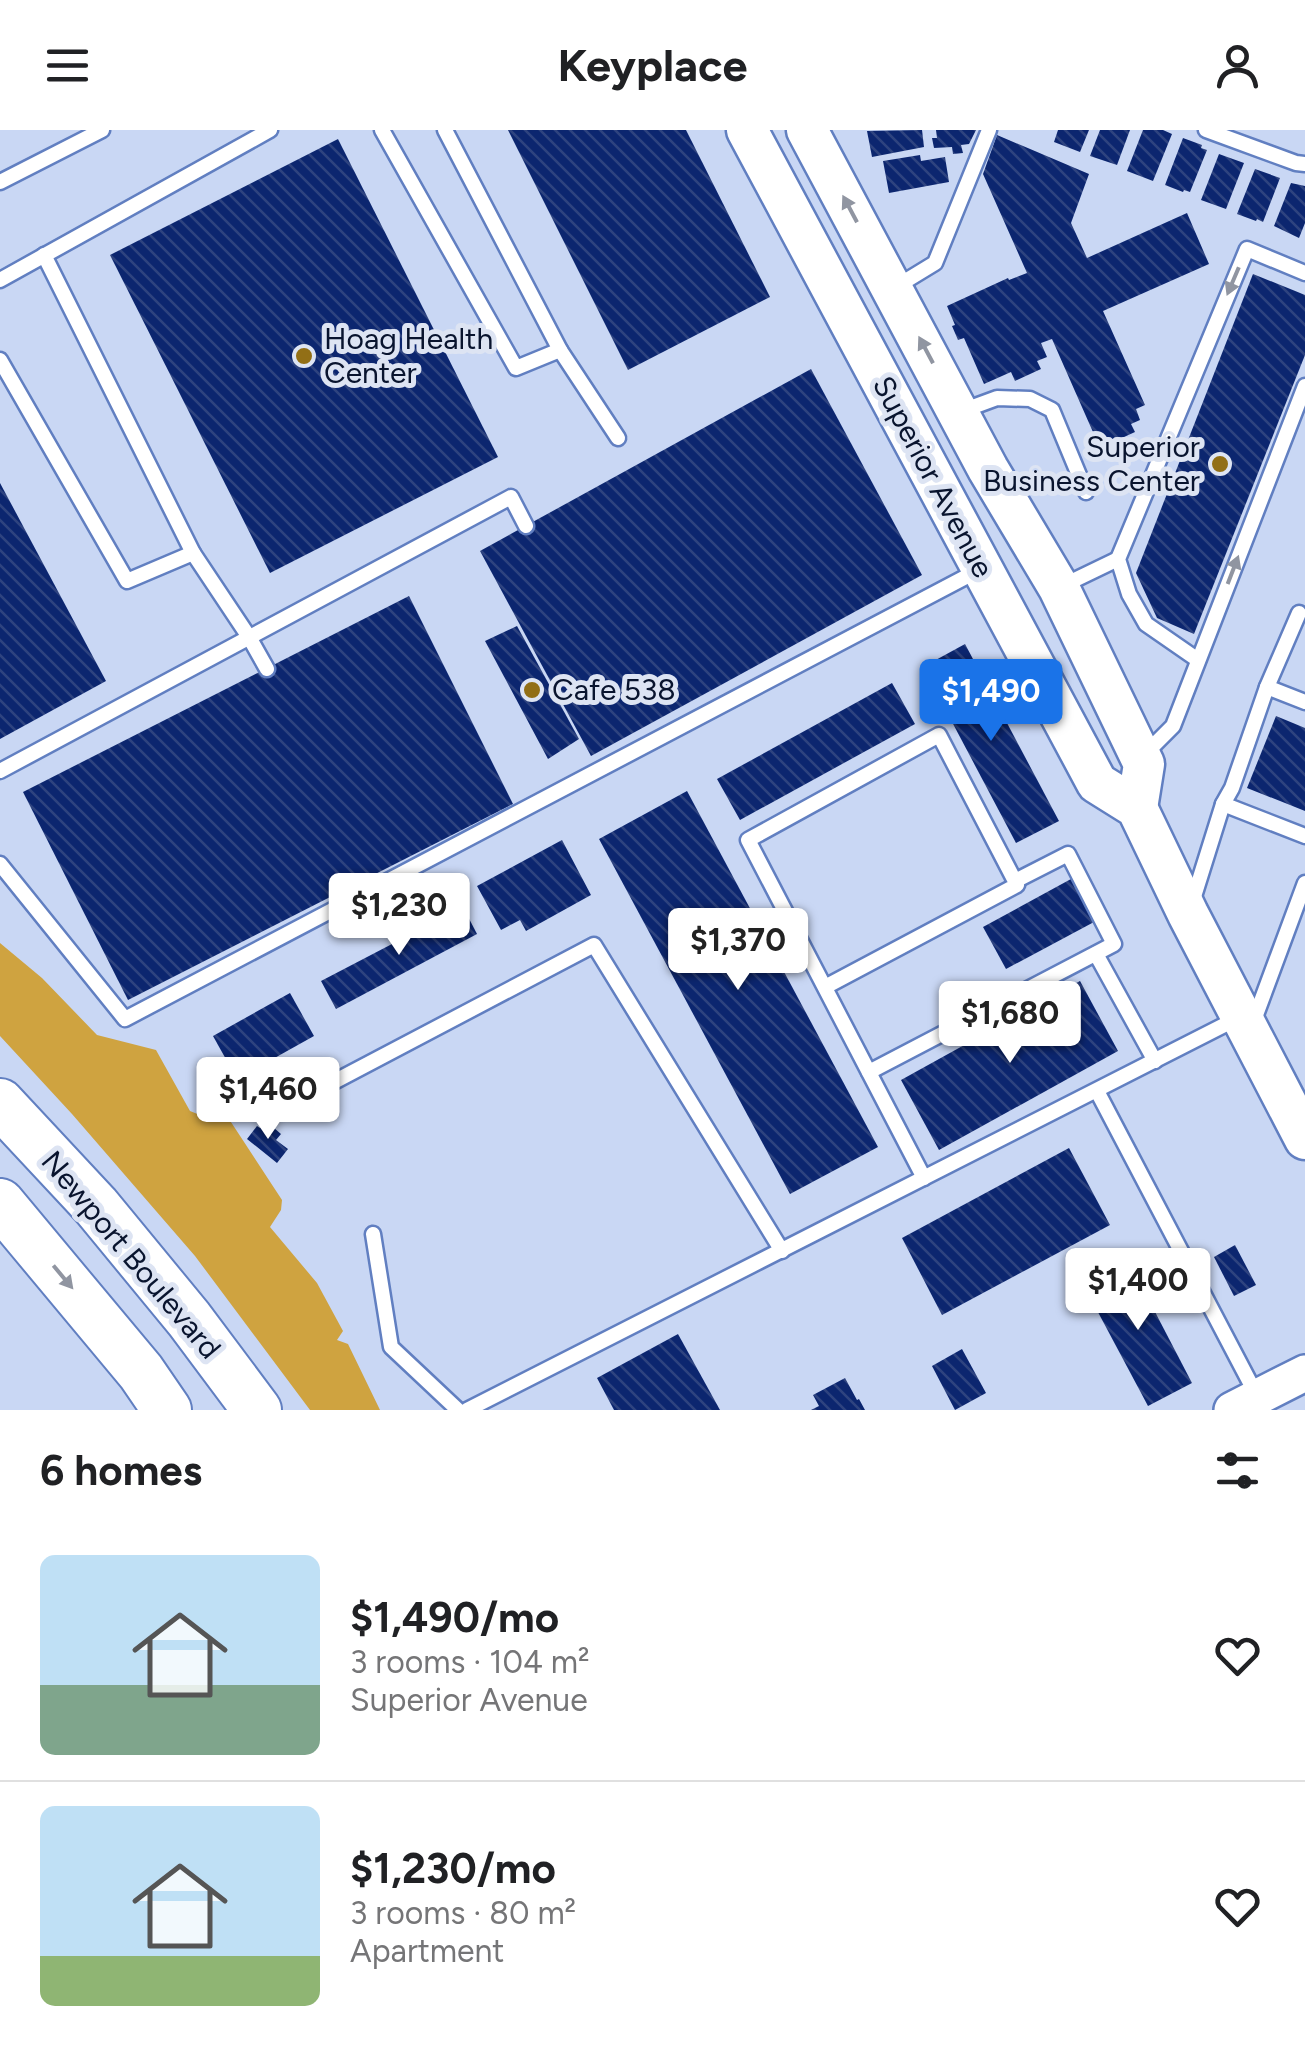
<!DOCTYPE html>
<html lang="en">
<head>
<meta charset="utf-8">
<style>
	:root { --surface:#fff; --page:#f6f6f6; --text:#202124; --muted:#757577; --line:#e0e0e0; --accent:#1a73e8 }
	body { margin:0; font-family:Figtree,sans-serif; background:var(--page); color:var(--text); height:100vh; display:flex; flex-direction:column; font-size:38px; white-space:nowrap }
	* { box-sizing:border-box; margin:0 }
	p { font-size:32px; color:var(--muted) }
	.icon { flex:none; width:55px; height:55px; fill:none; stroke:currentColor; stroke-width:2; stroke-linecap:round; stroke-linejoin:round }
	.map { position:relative; height:1280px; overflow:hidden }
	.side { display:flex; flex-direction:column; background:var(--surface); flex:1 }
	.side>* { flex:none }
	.price { position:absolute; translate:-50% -85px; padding:0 22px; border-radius:10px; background:#fff; color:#222; font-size:32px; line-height:65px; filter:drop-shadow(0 2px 5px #0008) }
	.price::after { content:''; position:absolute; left:50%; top:60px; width:30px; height:22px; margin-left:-15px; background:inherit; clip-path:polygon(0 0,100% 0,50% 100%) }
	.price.active { background:var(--accent); color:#fff }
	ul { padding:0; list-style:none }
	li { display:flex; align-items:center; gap:30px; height:250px; padding:0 40px }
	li+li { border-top:2px solid var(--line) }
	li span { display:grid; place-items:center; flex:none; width:280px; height:200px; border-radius:15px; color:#555 }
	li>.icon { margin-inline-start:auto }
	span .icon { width:120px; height:120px; fill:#fffc; stroke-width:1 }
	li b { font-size:42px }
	h2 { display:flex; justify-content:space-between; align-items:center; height:120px; padding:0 40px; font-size:42px }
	header { display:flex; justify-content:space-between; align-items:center; height:130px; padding:0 40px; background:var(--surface); font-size:45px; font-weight:700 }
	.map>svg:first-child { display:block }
	.garden { fill:#cfa340 }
	.building { fill:url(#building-back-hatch) }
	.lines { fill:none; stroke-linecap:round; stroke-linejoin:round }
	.service-casing { stroke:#617fc1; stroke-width:19 }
	.tertiary-casing { stroke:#617fc1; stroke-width:40 }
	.secondary-casing { stroke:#617fc1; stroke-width:45 }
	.trunk-casing { stroke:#617fc1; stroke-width:52 }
	.service { stroke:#fff; stroke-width:14 }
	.tertiary { stroke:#fff; stroke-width:35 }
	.secondary { stroke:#fff; stroke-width:40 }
	.trunk { stroke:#fff; stroke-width:48 }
	.oneway { fill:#9095a1 }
	.poi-dot { fill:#926f16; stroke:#dde4f3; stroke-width:4 }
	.labels { text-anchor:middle; stroke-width:10; stroke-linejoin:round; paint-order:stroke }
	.poi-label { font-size:30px; fill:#09142e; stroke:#dde4f3; text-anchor:start }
	.street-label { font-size:30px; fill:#09142e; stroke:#dde4f3 }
</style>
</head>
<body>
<header><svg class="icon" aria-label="menu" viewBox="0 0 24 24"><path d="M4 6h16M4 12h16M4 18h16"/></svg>Keyplace<svg class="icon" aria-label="person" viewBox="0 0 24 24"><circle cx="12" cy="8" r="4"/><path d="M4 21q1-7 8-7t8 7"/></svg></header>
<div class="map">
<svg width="1305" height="1280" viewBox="0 0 1305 1280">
	<defs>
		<pattern id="building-back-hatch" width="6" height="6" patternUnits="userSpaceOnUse" patternTransform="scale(2.5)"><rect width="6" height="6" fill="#0c266f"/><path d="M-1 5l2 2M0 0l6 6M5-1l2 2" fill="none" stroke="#2e437f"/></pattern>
	</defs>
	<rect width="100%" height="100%" fill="#c9d7f4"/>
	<polygon class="garden" points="0,813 42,848 97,905 156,920 190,981 210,989 227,986 282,1070 281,1080 270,1097 317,1153 343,1201 337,1210 348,1214 380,1280 310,1280 195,1126 72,984 0,906"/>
	<g class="building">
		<polygon points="508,0 686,0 770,167 628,240"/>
		<polygon points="922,0 924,17 872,27 867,1"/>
		<polygon points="936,0 976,0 969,14 961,15 963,23 953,24 952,17 934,18 932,8 937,8"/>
		<polygon points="1058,0 1089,0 1080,22 1054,12"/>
		<polygon points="1100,0 1130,0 1117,35 1090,26"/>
		<polygon points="1143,0 1163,0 1172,4 1153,51 1127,41"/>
		<polygon points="997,5 1089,44 1071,93 1087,128 1187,83 1209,134 1103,181 1145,275 1136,279 1140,290 1131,294 1135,302 1100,318 1052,209 1041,213 1047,227 1037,231 1041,239 1015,251 1011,242 984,254 964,208 958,210 952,196 955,195 947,176 1008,148 1009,150 1027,143 983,44"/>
		<polygon points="1183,8 1202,15 1201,18 1207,20 1190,62 1184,60 1183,62 1165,55"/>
		<polygon points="338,9 498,327 270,443 110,125"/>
		<polygon points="1219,24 1244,33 1226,79 1201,70"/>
		<polygon points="920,25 921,31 945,27 949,52 889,63 883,31"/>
		<polygon points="1255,39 1280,48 1263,92 1257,89 1256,91 1237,84"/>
		<polygon points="1291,53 1305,56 1305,93 1299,108 1274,96"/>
		<polygon points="1253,144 1305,165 1305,225 1194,504 1157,488 1136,443"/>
		<polygon points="811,239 922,445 591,626 480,421"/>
		<polygon points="0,353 106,551 0,609"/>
		<polygon points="409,466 513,674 128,870 23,662"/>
		<polygon points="517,496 579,609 548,629 485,511"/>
		<polygon points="965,514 1059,691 1016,713 923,537"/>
		<polygon points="892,553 915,594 740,690 717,649"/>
		<polygon points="1276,586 1305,598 1305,681 1247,658"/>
		<polygon points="687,661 878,1017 790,1064 599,709"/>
		<polygon points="562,710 591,765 526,801 520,790 501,800 477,756"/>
		<polygon points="1071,749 1094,792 1006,839 983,797"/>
		<polygon points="463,777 477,804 336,879 321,851"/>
		<polygon points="1080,851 1118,921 939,1020 901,950"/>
		<polygon points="290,863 314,906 237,949 213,906"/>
		<polygon points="266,991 281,1004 276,1010 288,1019 277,1033 247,1009 257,996 260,998"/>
		<polygon points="1069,1018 1110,1095 942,1185 902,1108"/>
		<polygon points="1235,1115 1256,1155 1234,1166 1214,1127"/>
		<polygon points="1128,1130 1192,1253 1148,1276 1083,1154"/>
		<polygon points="678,1204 720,1280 614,1280 597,1248"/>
		<polygon points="962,1219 986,1263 955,1280 932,1236"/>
		<polygon points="845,1248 857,1270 859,1269 865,1280 811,1280 819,1276 813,1265"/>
	</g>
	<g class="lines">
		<defs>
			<g id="service">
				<polyline points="382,0 516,238 560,220 445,0"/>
				<polyline points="1206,0 1296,33 1305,34"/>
				<polyline points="0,52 102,0"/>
				<polyline points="0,150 270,0"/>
				<polyline points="894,158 935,133 989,0"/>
				<polyline points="560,220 618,308"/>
				<polyline points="0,230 127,451 193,423 44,125"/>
				<polyline points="959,282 997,268 1030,269 1052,280 1086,362"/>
				<polyline points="193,423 249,507 267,539"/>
				<polyline points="1060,457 1118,429"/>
				<polyline points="1198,530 1146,494 1129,464 1118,429 1247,119 1305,143"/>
				<polyline points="1267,557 1299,483"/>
				<polyline points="1145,624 1173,596 1305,256"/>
				<polyline points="0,641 511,367 526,396"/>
				<polyline points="1223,674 1305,706"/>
				<polyline points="0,734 125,889 979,440"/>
				<polyline points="1192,773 1223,674 1232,658 1267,557 1305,572"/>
				<polyline points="1096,824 1155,931"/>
				<polyline points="825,857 1017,755 939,605 748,710 924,1048"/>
				<polyline points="1253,893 1305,753"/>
				<polyline points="869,942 1114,814 1068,724 1015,751"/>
				<polyline points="1097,961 1257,1266"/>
				<polyline points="307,966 594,815 782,1121"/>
				<polyline points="373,1104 391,1217 458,1280"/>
				<polyline points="467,1280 1240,887"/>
			</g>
			<polyline id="tertiary" points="1232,1280 1305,1243"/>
			<g id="secondary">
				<polyline points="747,0 1097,653 1137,678 1188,784 1305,1009"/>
				<polyline points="807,0 988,339 1059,458 1144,634 1137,678"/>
			</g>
			<g id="trunk">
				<polyline points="0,973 96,1076 189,1189 257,1280"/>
				<polyline points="0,1073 141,1242 167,1280"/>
			</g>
		</defs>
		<use href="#service" class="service-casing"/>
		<use href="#tertiary" class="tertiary-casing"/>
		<use href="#secondary" class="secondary-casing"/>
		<use href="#trunk" class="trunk-casing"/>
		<use href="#service" class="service"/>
		<use href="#tertiary" class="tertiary"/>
		<use href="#secondary" class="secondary"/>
		<use href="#trunk" class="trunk"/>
	</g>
	<defs><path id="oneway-solid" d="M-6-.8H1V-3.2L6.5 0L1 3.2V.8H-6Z" transform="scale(2.5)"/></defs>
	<g class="oneway">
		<use href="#oneway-solid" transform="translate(850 79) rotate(-118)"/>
		<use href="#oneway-solid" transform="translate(1233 151) rotate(113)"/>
		<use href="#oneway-solid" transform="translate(926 220) rotate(-118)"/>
		<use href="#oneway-solid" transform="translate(1233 440) rotate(-69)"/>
		<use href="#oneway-solid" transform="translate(63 1147) rotate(50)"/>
	</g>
	<g class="poi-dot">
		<circle cx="304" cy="226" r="10"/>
		<circle cx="1220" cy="334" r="10"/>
		<circle cx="532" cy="560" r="10"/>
	</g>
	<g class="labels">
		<g class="poi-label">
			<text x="324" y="219">Hoag Health<tspan x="324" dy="34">Center</tspan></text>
			<text x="1200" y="327" text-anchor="end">Superior<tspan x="1200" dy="34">Business Center</tspan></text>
			<text x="552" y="570">Cafe 538</text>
		</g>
		<g class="street-label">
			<text transform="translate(933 347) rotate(62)" y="10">Superior Avenue</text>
			<text transform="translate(131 1125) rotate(50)" y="10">Newport Boulevard</text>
		</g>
	</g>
</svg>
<b class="price active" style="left:991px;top:614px">$1,490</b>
<b class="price" style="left:399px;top:828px">$1,230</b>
<b class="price" style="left:738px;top:863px">$1,370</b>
<b class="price" style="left:1010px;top:936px">$1,680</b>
<b class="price" style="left:268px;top:1012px">$1,460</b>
<b class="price" style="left:1138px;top:1203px">$1,400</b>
</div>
<section class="side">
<h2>6 homes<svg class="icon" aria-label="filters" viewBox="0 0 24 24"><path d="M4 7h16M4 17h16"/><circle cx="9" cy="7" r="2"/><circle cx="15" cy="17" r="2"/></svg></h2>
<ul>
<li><span style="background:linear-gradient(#bfe0f5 65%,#7fa58c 0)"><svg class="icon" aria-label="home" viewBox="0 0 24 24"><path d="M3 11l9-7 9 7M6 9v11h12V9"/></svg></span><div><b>$1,490/mo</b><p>3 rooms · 104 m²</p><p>Superior Avenue</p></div><svg class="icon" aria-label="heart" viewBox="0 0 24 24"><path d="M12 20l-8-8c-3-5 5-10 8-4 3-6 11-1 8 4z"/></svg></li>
<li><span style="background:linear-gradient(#bfe0f5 75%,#8fb573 0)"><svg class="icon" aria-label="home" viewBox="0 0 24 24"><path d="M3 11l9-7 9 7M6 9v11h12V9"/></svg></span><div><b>$1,230/mo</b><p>3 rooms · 80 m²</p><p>Apartment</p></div><svg class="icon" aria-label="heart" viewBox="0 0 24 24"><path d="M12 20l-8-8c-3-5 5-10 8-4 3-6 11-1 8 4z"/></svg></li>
</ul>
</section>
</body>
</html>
